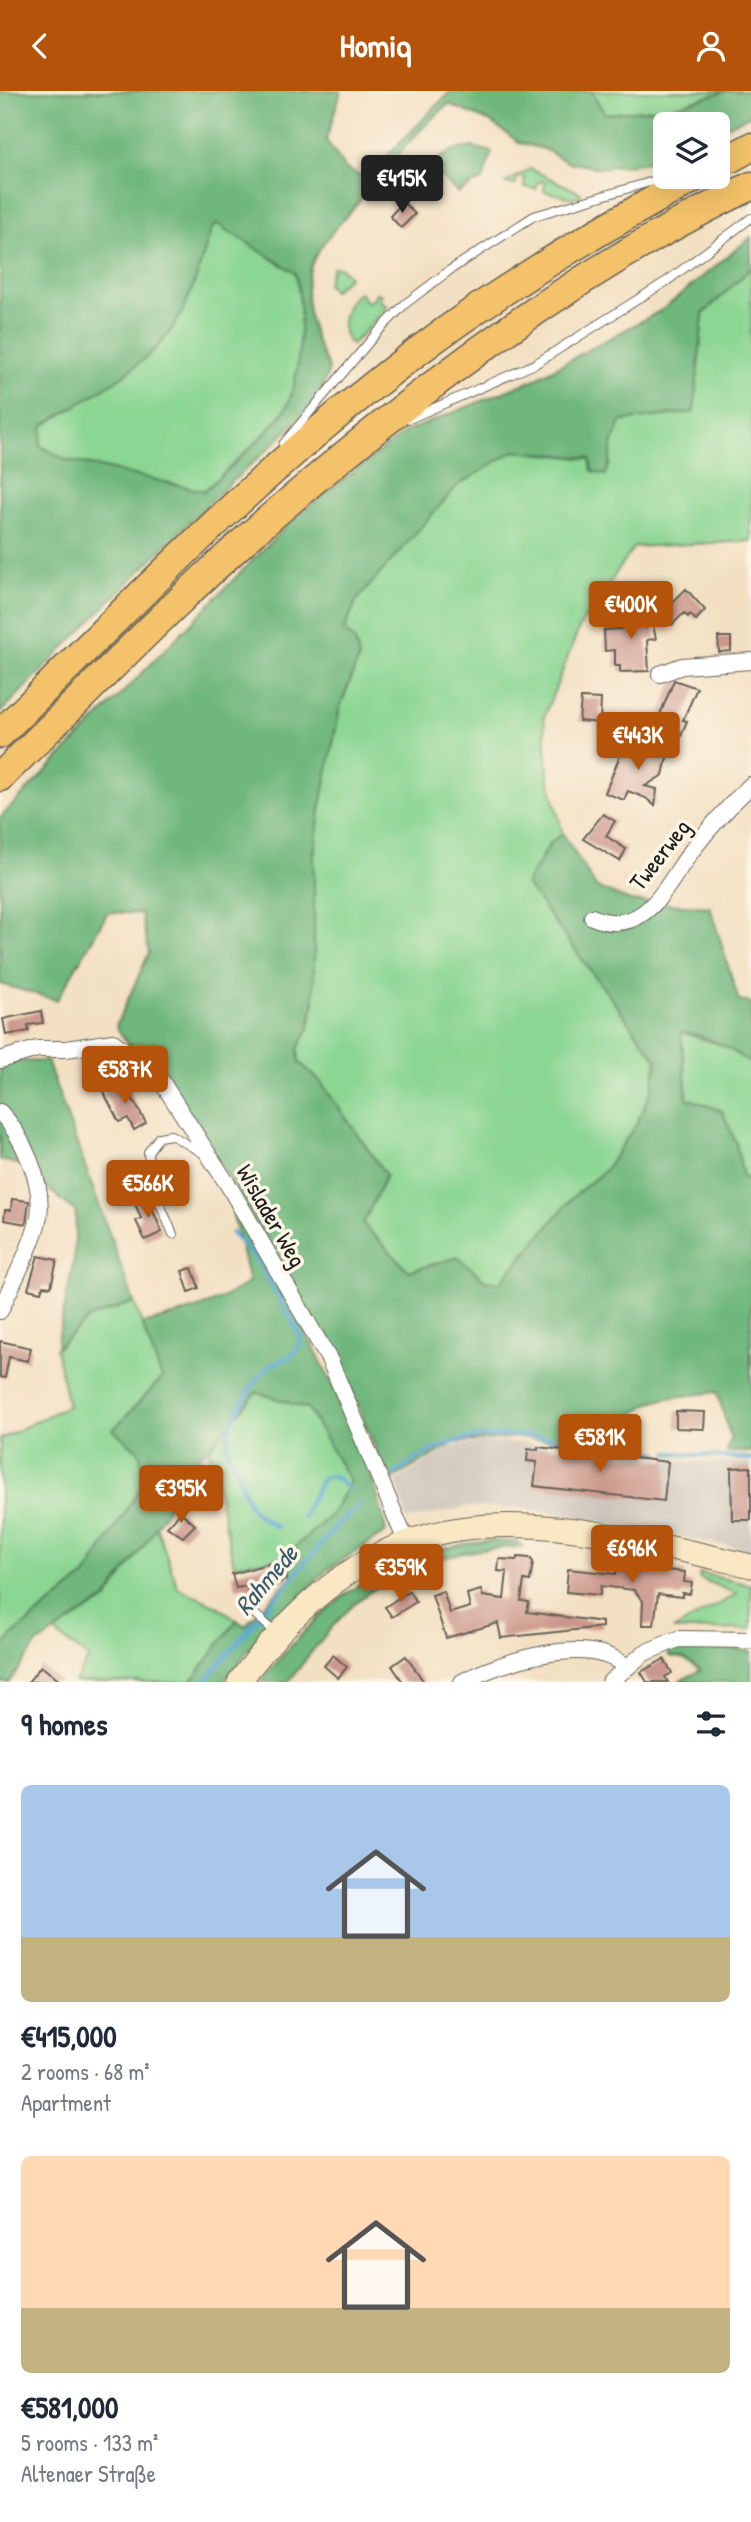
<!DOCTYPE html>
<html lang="en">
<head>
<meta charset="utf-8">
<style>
	:root { --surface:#fff; --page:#f6f6f7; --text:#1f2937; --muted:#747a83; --accent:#b45309 }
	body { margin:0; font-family:"Patrick Hand",sans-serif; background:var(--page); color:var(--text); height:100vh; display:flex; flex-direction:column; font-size:26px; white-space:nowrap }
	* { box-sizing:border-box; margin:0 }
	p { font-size:23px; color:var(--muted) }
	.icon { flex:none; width:38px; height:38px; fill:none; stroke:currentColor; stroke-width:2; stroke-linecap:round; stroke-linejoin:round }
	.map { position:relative; height:1591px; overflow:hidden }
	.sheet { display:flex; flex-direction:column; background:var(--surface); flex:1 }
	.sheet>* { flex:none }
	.controls { position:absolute; left:653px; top:21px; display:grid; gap:14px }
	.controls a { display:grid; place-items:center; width:77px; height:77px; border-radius:10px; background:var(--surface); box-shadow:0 7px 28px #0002; font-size:35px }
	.price { position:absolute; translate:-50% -60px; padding:0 16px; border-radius:7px; background:var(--accent); color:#fff; font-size:23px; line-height:46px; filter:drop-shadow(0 2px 4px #0008) }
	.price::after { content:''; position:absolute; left:50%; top:42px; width:21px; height:16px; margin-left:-10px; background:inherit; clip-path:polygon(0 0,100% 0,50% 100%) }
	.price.on { background:#222; color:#fff }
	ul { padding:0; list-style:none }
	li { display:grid; align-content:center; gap:14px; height:371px; padding:0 21px }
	li span { display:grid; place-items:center; height:217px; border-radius:10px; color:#555 }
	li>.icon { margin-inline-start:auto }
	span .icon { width:126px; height:126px; fill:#fffc; stroke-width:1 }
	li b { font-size:30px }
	h2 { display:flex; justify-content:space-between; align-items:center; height:84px; padding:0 21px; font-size:30px }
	header { display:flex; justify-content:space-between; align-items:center; height:91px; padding:0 21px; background:var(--accent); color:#fff; font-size:32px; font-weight:700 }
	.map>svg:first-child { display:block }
	.industrial { fill:#ccc2b9 }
	.green { fill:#8bd693; stroke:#547958; stroke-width:2 }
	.forest { fill:#70b77d; stroke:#466a4c; stroke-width:2; fill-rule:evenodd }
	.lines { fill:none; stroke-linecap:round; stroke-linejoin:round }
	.stream { stroke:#58a7d2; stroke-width:4.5 }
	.building { fill:#cb978b }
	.lane-casing { stroke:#676156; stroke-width:10 }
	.street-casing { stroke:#676156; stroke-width:18 }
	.secondary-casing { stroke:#676156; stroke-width:25 }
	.highway-casing { stroke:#676156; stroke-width:31 }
	.lane { stroke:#fff; stroke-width:8 }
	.street { stroke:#fff; stroke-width:16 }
	.secondary { stroke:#fae7c3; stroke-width:23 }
	.highway { stroke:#f3c26a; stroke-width:28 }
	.labels { text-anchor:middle; stroke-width:7; stroke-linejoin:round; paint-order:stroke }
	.street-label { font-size:24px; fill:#1c1c1c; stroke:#fcf5e5 }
	.water-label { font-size:26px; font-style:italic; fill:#375b6e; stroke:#fcf5e5 }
</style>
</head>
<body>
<header><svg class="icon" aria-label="back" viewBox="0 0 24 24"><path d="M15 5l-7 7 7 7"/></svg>Homiq<svg class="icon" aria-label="person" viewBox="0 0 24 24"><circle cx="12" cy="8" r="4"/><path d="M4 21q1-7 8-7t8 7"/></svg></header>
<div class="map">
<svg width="751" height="1591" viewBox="0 0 751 1591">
	<rect width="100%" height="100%" fill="#fcf5e5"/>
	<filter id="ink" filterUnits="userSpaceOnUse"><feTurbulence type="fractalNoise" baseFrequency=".0143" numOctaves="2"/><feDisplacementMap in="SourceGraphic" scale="14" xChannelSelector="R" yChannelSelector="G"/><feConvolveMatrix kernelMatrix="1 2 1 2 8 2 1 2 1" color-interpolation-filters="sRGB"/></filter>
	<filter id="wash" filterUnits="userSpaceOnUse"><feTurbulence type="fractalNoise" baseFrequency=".00686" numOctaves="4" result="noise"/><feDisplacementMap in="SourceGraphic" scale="28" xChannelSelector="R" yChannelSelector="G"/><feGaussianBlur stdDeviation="1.57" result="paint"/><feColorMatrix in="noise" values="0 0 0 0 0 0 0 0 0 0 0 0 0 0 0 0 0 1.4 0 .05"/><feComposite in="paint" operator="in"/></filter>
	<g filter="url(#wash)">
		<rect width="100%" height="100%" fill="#f3e0c2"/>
		<polygon class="industrial" points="483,1351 524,1352 686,1371 751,1372 751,1459 527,1417 466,1416 407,1429 396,1390 450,1356"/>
		<g class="green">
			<polygon points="591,0 727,0 673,16 605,23"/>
			<polygon points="530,78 581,102 581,105 571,107 544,100 545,91 538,90 536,98 524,96 525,87 518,86 515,94 505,92"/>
			<path d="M218,133L295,181C304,211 301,287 287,315C278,334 222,383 204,400L64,368L40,355L43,335C84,309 150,275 175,233C193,204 201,169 212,137Z"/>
			<polygon points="333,176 340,176 349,186 333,200 327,193"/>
			<polygon points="751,177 751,450 634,456 580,535 544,626 548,685 563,743 551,751 526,793 657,969 652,999 636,1034 605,1079 573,1106 501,1191 486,1190 458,1167 409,1181 363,1133 386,1084 320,990 299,971 298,958 309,937 314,910 314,764 320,719 340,616 359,567 355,550 344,539 356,510 457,394 514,360 590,368 610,374 610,350 622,330 694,321 703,223"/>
			<path d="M360,201L366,211L373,209L376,202L381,203V212L388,215L352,254C336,241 343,211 360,201Z"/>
			<polygon points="681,941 730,957 751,973 751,1087 743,1087 736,1052 722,1020 687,1007"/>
			<polygon points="134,1211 162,1287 139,1361 146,1388 85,1485 14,1543 0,1559 0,1348 68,1315 56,1258 89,1227"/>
			<polygon points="256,1301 308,1318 350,1390 332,1423 283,1467 234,1474 209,1358"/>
			<polygon points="156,1435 178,1497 219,1516 237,1529 191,1591 74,1591 89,1567 54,1541 107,1508"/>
			<polygon points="700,1482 751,1494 751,1538 673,1539 737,1503 699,1487"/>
		</g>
		<g class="forest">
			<path d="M0,0H341L326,49L346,78L365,87L451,0H591L605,23L673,16L727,0H751V24L718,39V33H665V62L643,72L599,77L567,71L544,58L520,52L491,31L449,13C415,41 390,73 362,107C346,127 324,146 313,170C298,203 313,249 329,277C321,320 247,375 214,407C141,477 71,550 0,622ZM217,133L295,182C304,211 301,287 287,315C279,333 222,384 204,400L64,368L40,355L43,335C84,309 150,275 175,233C193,205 201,169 212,137Z"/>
			<polygon points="473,56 492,61 483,88 458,102 439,84 439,67 454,59"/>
			<path d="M751,146V177L703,223L694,321L622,330C608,354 614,362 606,384L592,380L590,367L514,360L457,395L356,510L344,539L355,550L359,567L340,616L320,719L314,764V910L309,937L298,958L299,971L320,990L386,1084L363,1133L409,1180L458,1166L486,1190L501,1191L573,1106L605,1079L636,1034L652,999L657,969L526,793L551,751L563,743L596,796L630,810L710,816L739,910L751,912V973C730,957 708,944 681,941L687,1007L722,1020L736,1052L743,1087H751V1361H726L731,1348L717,1301C657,1309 645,1302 607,1354L518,1346L454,1352L389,1390L343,1279L234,1094L162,983L157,952L128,954L116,935L149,862L141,823L108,821L57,909L0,893V727L295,426L405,341L533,289L662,219Z"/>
			<polygon points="0,970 47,970 134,1211 89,1227 56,1258 74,1169 76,1121 18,1073 0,1069"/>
			<path d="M227,1099C270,1175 314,1250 349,1330C365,1368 379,1401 386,1441L327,1479L253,1553L223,1591H191L237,1529L245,1535L292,1485L283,1467L332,1423L350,1390L308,1318L256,1301L209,1358L201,1363L148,1449L105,1508L38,1552L9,1591H0V1559L14,1543L85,1485L146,1388L139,1361L113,1339L162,1287L142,1233C182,1223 215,1215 249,1191Z"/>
			<path d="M483,1450L517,1451L523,1456C471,1456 414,1470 371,1500C338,1523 313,1560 288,1591H260C328,1509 374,1466 483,1450Z"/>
			<polygon points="682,1555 751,1560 751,1591 678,1591 701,1579 685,1568 669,1565 667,1561"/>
		</g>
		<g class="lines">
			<g class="stream">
				<path d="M232,1142L257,1169L300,1244C301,1250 301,1254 297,1259C291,1268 279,1269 270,1275C257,1284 227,1333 227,1348C226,1363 236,1375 240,1388C249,1417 249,1421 277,1436"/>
				<polyline points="614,1355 658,1362"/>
				<polyline points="668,1362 751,1368"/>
				<path d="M395,1383C461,1330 518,1344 596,1352"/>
				<polyline points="303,1426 322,1387 333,1385 348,1397"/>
				<polyline points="204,1591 340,1431 360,1414"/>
			</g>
		</g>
		<g id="blocks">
			<g class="building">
				<polygon points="403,111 415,123 401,137 390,125"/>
				<polygon points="686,498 705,519 696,529 690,523 688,526 684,522 672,534 661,522"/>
				<polygon points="626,516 645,516 646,536 652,530 656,548 647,549 649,580 620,581 620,575 615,575 615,559 605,560 604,539 621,538 620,527 626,527"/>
				<polygon points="718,546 731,546 731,560 719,561"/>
				<polygon points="674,589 697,597 683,629 687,630 681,645 657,631"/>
				<polygon points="581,607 601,608 600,632 579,630"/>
				<polygon points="625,652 652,662 656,653 669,658 663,684 645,695 657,698 655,715 646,707 628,700 624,709 605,702"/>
				<polygon points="603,723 615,730 606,745 626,758 620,770 583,748"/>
				<polygon points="41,920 43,932 28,934 29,940 6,944 3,928"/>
				<polygon points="124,992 146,1032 134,1039 128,1027 119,1031 104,1002"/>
				<polygon points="148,1107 162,1141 145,1149 136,1130 141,1127 135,1113"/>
				<polygon points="12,1108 29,1110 26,1133 4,1129 5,1119 11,1119"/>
				<polygon points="38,1165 57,1169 51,1196 43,1195 41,1201 28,1198"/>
				<polygon points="192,1177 199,1197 189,1201 182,1180"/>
				<polygon points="0,1250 31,1257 28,1270 9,1266 5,1287 0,1286"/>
				<polygon points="676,1320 705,1321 704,1338 676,1337"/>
				<polygon points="538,1356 668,1371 664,1410 534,1395 537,1371 527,1370 528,1358 538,1359"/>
				<polygon points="751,1376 751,1429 732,1429 731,1377"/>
				<polygon points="181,1421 195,1434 183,1446 167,1436"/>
				<polygon points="518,1466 530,1467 533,1471 530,1490 524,1489 521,1510 529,1511 527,1521 602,1531 602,1536 501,1547 498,1532 446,1547 432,1504 443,1500 450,1522 470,1516 467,1503 481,1499 483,1505 504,1508 507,1481 498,1480 499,1468 516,1469"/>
				<polygon points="282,1469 287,1488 269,1497 248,1502 247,1495 236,1497 232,1483"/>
				<polygon points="617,1474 685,1481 684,1491 692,1492 690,1503 682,1502 682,1506 658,1503 654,1534 642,1534 643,1510 634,1499 601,1495 600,1504 566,1501 568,1478 616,1483"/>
				<polygon points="409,1500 416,1511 392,1526 385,1516"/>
				<polygon points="333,1564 347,1576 338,1587 324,1575"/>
				<polygon points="406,1565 424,1591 403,1591 392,1575"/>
				<polygon points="664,1568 672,1582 665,1586 668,1591 647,1591 641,1581"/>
				<polygon points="41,1575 61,1591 28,1591"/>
			</g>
		</g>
	</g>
	<g filter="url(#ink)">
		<use href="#blocks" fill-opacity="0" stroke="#676156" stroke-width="2"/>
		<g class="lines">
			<defs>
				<g id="lane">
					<polyline points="409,328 535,273 667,190 751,127"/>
					<polyline points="283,353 375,244 405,213 450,179 534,125 667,86"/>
					<polyline points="173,1143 150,1090 148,1061 159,1046 171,1044 201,1061"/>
					<polyline points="247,1516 276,1542"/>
				</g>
				<g id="street">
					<polyline points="660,583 682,575 751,570"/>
					<path d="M592,826C646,849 667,792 693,758C711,735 730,714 751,694"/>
					<polyline points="0,969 37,958 66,958 113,951 158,985 230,1097 330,1270 406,1450"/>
					<path d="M0,1021C22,1044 44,1092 39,1125C35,1150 11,1195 0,1220"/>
					<path d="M462,1591C502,1570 590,1542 626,1576"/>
					<polyline points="610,1591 644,1562 678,1548 751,1549"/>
				</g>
				<path id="secondary" d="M239,1591C392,1385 531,1424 751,1475"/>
				<g id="highway">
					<polyline points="718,74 751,56"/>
					<path d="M0,643C133,511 264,376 414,263C503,196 598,139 696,86"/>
					<path d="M0,686C93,596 185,499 284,415C427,292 580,177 751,95"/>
				</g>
			</defs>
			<use href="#lane" class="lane-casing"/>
			<use href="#street" class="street-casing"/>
			<use href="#secondary" class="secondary-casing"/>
			<use href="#highway" class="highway-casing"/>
			<use href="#lane" class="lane"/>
			<use href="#street" class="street"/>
			<use href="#secondary" class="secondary"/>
			<use href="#highway" class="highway"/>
		</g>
	</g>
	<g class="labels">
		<g class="street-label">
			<text transform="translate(660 764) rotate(-52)" y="8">Tweerweg</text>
			<text transform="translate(271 1125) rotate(60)" y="8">Wislader Weg</text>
		</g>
		<g class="water-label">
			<text transform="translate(266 1489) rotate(-50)" y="9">Rahmede</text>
		</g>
	</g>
</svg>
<div class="controls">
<a><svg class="icon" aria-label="layers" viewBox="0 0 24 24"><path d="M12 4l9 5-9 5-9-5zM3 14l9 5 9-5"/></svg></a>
</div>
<b class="price on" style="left:402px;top:124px">€415K</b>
<b class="price" style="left:631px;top:550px">€400K</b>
<b class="price" style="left:638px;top:681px">€443K</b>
<b class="price" style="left:125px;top:1015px">€587K</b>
<b class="price" style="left:148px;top:1129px">€566K</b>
<b class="price" style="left:600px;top:1383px">€581K</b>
<b class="price" style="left:181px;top:1434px">€395K</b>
<b class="price" style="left:632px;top:1494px">€696K</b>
<b class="price" style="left:401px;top:1513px">€359K</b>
</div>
<section class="sheet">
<h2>9 homes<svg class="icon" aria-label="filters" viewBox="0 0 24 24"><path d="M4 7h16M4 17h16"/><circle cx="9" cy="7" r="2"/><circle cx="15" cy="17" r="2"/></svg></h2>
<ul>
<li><span style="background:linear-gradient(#a9c7e8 70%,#c2b280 0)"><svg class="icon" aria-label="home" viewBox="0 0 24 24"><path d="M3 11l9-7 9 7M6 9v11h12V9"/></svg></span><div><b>€415,000</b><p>2 rooms · 68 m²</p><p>Apartment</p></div></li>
<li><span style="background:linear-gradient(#ffd9b3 70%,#c2b280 0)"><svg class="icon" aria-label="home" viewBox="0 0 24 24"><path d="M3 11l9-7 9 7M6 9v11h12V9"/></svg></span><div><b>€581,000</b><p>5 rooms · 133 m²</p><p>Altenaer Straße</p></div></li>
</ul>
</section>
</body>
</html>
